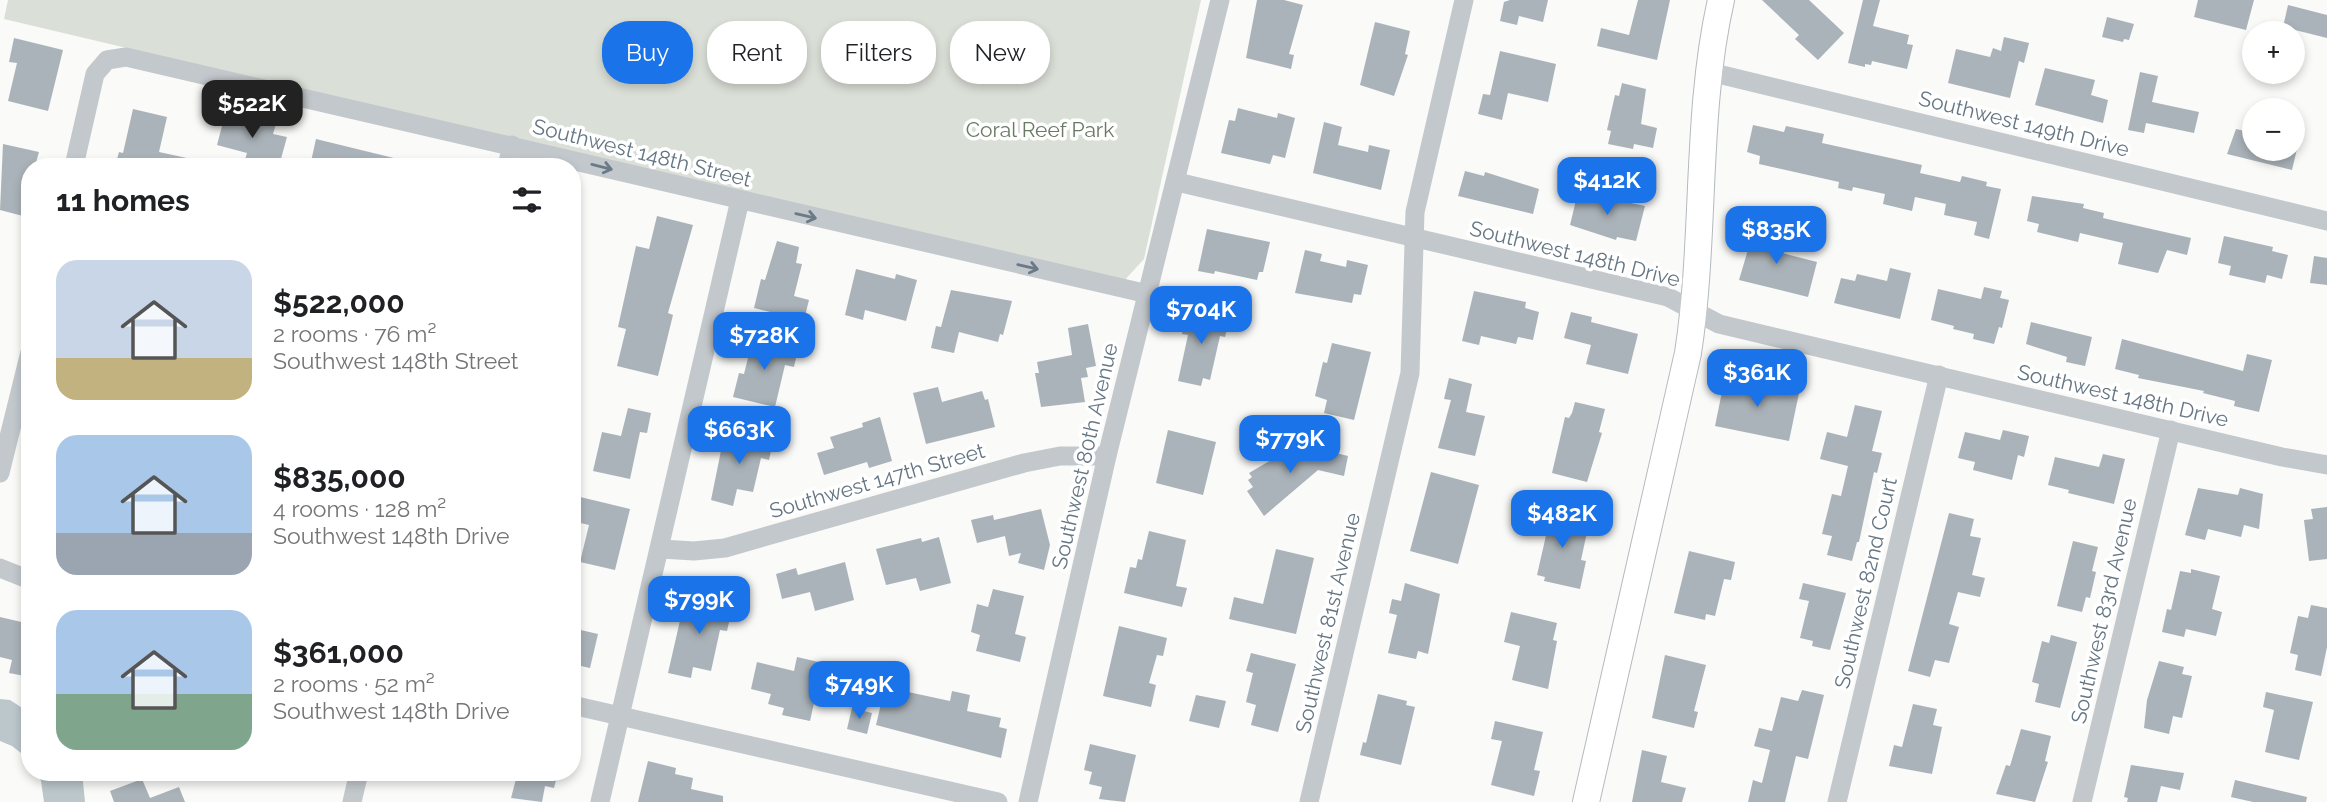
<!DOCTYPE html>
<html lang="en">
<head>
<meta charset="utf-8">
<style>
	:root { --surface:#fff; --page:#f2f2f2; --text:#202124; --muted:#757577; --accent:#1a73e8 }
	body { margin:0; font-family:Raleway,sans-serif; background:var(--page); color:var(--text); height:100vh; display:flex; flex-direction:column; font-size:26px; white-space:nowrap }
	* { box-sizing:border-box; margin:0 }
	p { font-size:23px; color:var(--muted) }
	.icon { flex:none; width:38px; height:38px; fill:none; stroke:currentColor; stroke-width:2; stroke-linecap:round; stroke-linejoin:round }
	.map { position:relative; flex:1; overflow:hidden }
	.side { position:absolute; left:21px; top:158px; width:560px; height:623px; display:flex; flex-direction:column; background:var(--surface); border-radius:28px; box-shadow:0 4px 10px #0003 }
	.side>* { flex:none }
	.hud { position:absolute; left:602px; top:21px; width:665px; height:63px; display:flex; gap:14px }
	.controls { position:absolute; left:2242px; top:21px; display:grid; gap:14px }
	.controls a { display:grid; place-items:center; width:63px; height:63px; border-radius:50%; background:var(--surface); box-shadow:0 4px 10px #0003; font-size:35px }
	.price { position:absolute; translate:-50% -60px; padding:0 16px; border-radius:14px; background:var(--accent); color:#fff; font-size:23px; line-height:46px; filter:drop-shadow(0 2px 4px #0008) }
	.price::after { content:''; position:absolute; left:50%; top:42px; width:21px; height:16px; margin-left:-10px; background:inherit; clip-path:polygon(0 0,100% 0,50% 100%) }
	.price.selected { background:#222; color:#fff }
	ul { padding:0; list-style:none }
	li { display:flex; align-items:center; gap:21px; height:175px; padding:0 35px }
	li span { display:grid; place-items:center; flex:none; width:196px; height:140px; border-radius:21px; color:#555 }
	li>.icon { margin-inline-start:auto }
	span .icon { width:84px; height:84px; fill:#fffc; stroke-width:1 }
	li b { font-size:30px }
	h2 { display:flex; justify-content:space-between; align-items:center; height:84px; padding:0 35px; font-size:30px }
	.chip { padding:0 24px; border-radius:28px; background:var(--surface); box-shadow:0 4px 10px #0003; font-size:24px; line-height:63px }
	.chip.selected { background:var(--accent); color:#fff }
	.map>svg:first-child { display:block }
	.green { fill:#dadfd7 }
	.water { fill:#bbc7cb }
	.building { fill:#aab3b9 }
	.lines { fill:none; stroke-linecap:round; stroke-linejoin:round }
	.secondary-casing { stroke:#b3babf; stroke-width:28 }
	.street { stroke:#c3c8cc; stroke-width:19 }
	.secondary { stroke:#fff; stroke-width:26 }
	.oneway { stroke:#6a7a87 }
	.labels { text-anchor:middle; stroke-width:7; stroke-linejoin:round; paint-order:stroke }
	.street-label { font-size:21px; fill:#657683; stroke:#fff }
	.park-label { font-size:21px; fill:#687a64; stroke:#fff }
</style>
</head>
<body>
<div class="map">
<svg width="2327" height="802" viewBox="0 0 2327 802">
	<rect width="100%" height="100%" fill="#fafaf8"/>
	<polygon class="green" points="8,0 1201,0 1144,259 1122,283 4,19"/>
	<g class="water">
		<polygon points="0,699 10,700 30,713 30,760 12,746 0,741"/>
		<polygon points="37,772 82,772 85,802 44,802 41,781"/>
	</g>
	<g class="building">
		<polygon points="1257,0 1284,0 1303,5 1289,54 1294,55 1291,69 1246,58"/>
		<polygon points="1510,0 1548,0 1543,22 1519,16 1517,25 1500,21 1504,2"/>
		<polygon points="1638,0 1670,0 1657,60 1597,46 1601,28 1629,35"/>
		<polygon points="1762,0 1809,0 1844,33 1818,60 1795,39 1799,35"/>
		<polygon points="1863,0 1880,0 1873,26 1909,35 1907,44 1913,45 1907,69 1872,61 1871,65 1865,64 1865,67 1848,63"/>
		<polygon points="2198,0 2254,0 2246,30 2194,17"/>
		<polygon points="2288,5 2327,15 2327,38 2283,27"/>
		<polygon points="2107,17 2134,24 2129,40 2124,39 2123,42 2102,37"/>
		<polygon points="1375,22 1410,31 1405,54 1408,55 1394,96 1360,85"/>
		<polygon points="2004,37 2029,43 2024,63 2019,61 2010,98 1948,83 1956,49 1990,57 1993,48 2001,51"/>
		<polygon points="14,38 63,50 48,111 8,101 17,63 9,62"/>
		<polygon points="1500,51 1556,64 1548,102 1508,93 1502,120 1478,114 1483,94 1490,95"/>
		<polygon points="2045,68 2095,80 2091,95 2108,100 2103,123 2035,105"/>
		<polygon points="2140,72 2158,76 2152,102 2199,112 2194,133 2146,123 2144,133 2128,130"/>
		<polygon points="1622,83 1646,89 1641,124 1657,128 1653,148 1634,144 1633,149 1608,144 1611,131 1607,130 1615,95 1619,96"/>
		<polygon points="1238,108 1277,118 1278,113 1295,118 1285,158 1273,155 1270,164 1221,153 1229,120 1235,121"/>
		<polygon points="133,109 167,117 159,152 196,160 195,166 115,166 119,152 123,153"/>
		<polygon points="226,111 276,124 273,134 287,137 279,166 243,166 247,153 217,145"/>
		<polygon points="1324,122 1342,127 1338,145 1368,152 1369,145 1390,150 1381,190 1313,173"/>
		<polygon points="1753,125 1784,132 1786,126 1824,134 1822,143 1922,165 1920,173 1960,182 1962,176 1987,182 1986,186 2001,189 1989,239 1974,235 1977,222 1944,215 1946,204 1915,197 1912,211 1883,204 1885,194 1853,187 1852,191 1838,188 1839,182 1759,164 1760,156 1747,152"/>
		<polygon points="2236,129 2254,133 2254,149 2297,149 2292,170 2227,154"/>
		<polygon points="316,139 406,161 406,166 310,166"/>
		<polygon points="3,144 39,152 35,166 30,166 30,188 23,216 0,210"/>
		<polygon points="1465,171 1484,176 1485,172 1539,189 1533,214 1458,196"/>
		<polygon points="1578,192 1645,206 1636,241 1617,237 1616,240 1570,225"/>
		<polygon points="2032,196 2084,204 2083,208 2104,213 2103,218 2191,238 2187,255 2167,250 2158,273 2118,264 2123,243 2080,233 2078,242 2037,232 2039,224 2027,221"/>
		<polygon points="657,216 693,225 668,313 673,315 658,376 617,366 626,329 618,327 636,246 649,249"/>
		<polygon points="1755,226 1779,233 1774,251 1817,262 1808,297 1739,280"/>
		<polygon points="1207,229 1270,242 1263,272 1259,272 1257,280 1215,271 1214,274 1198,271"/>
		<polygon points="2224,236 2273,247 2272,251 2288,255 2282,279 2267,275 2265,283 2229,275 2231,266 2218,263"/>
		<polygon points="777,241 799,247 796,263 802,264 794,296 809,300 804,320 754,308 761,279 765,280"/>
		<polygon points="1305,250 1322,254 1320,261 1346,267 1347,260 1368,265 1361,295 1354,294 1352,303 1295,293"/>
		<polygon points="2314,256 2327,258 2327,285 2310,283"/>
		<polygon points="1890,268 1911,273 1900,319 1834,303 1841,278 1855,281 1857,274 1887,281"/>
		<polygon points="856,269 895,279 896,274 917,280 906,321 865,310 863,320 845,315"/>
		<polygon points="1984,287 2002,291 2000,298 2009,300 2002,328 1999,327 1994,344 1973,339 1974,334 1953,329 1954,326 1931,320 1938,289 1981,299"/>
		<polygon points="951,290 1012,301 1003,335 1000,334 998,342 959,332 954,353 931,348 936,326 941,327"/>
		<polygon points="1474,291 1526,302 1525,308 1539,312 1533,340 1518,337 1516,344 1481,336 1479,345 1462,341"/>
		<polygon points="1187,310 1229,319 1225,337 1220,336 1210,380 1203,378 1201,386 1178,381 1188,335 1182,334"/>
		<polygon points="1571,312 1592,317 1591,322 1638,334 1628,374 1586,364 1591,345 1564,338"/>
		<polygon points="2031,322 2092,337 2085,366 2066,362 2067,357 2026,344"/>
		<polygon points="1088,324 1096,366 1086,368 1088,377 1081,378 1085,402 1041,407 1035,373 1039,373 1037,362 1072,355 1068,328"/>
		<polygon points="753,338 798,349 794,367 785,365 775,407 733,397 739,373 744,374"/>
		<polygon points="2122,339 2243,371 2247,354 2272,360 2259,412 2234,406 2235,401 2203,393 2204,391 2138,378 2139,375 2115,369"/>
		<polygon points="1332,343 1371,352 1354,420 1324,413 1327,400 1315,396 1323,362 1327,363"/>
		<polygon points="1725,377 1799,393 1789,441 1715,426"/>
		<polygon points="1449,378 1472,384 1466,412 1485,416 1475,456 1438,448 1451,400 1444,399"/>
		<polygon points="938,387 942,402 982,391 985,400 988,399 995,427 926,444 913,393"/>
		<polygon points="1575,402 1605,409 1599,432 1602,433 1587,482 1552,473 1565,417 1569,418 1572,413"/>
		<polygon points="1855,405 1882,411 1872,451 1882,453 1877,473 1874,472 1859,542 1857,542 1852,561 1827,555 1832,536 1822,534 1832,494 1841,496 1848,466 1820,459 1827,432 1847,437"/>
		<polygon points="628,408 651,413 647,433 640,432 630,479 593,471 602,432 621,436"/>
		<polygon points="880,417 892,461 869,468 867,462 824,475 817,453 834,448 830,437 863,427 862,423"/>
		<polygon points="1168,430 1216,442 1203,495 1156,483"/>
		<polygon points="2003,430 2029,436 2024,457 2018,455 2012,480 1973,470 1975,462 1958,458 1965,432 2000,440"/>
		<polygon points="725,431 773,442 769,460 761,458 753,492 737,489 733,506 711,500"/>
		<polygon points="1301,447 1326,456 1328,451 1348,456 1344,476 1318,470 1264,516 1247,491 1253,487 1248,480 1252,477 1249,473 1290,449"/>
		<polygon points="2103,454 2125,459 2114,504 2068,493 2069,490 2048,485 2055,457 2099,467"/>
		<polygon points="1431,472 1479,485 1458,564 1410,551"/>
		<polygon points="2198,488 2238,495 2240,488 2263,494 2259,529 2244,525 2241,537 2208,529 2205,540 2185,535"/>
		<polygon points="572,495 630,509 615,570 580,562 589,525 572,521"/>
		<polygon points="2327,507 2327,559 2309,561 2304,520 2313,519 2311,509"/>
		<polygon points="1041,509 1050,545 1044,570 1018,563 1021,553 1009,556 1005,536 977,543 971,520 993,515 994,520"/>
		<polygon points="1538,511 1589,523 1581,560 1586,561 1580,589 1544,581 1545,577 1537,575 1547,531 1534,528"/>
		<polygon points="1949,513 1974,519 1970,536 1981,538 1972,575 1985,578 1980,597 1958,592 1949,624 1959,627 1949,663 1935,660 1930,677 1908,671"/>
		<polygon points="1149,531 1186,540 1176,586 1187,588 1182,607 1124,593 1130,567 1136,568 1138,559 1142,560"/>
		<polygon points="939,537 951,583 920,591 916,578 886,585 876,549 921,538 922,542"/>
		<polygon points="2073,541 2098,547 2092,571 2096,572 2090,598 2086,597 2082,612 2057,606"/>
		<polygon points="1276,549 1314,558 1296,634 1229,619 1234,597 1263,604"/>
		<polygon points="1689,551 1735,562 1731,580 1724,579 1715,616 1706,614 1705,620 1674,613"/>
		<polygon points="845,562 854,600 815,611 810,592 782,599 776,574 796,568 798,575"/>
		<polygon points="2191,569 2220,576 2212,609 2222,612 2216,636 2186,629 2184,637 2162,632 2167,609 2171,610 2180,571 2191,573"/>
		<polygon points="1405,583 1440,594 1428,654 1418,651 1416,659 1388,653 1397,615 1389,613 1392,599 1401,601"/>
		<polygon points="1803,583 1846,593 1830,650 1812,646 1813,641 1800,638 1809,601 1799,599"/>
		<polygon points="993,589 1024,596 1015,634 1026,637 1020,662 976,651 980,635 971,632 977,604 988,607"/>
		<polygon points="713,596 734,600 727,631 720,630 711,671 693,667 691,678 668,673 684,603 710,609"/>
		<polygon points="2311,605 2327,608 2327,647 2321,676 2295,670 2298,655 2290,653 2298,616 2308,618"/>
		<polygon points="1511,612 1557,623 1553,640 1557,641 1548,689 1512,680 1520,646 1504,642"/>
		<polygon points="0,617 30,624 30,677 9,673 12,660 0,657"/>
		<polygon points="1119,626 1167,638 1163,656 1157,655 1149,683 1156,685 1151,707 1103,696"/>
		<polygon points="572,628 598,634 590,668 572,664"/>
		<polygon points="2051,635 2077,642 2060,708 2035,702 2039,684 2032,682 2042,641 2049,643"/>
		<polygon points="1251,653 1296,664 1278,732 1251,725 1256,705 1246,702 1253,673 1246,671"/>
		<polygon points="1665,655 1706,665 1694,711 1698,712 1694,728 1652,718"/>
		<polygon points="797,657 823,663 810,721 782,715 784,708 768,704 771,694 751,689 757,662 794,671"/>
		<polygon points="2159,661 2184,667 2182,674 2192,676 2182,718 2173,716 2169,734 2144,728 2147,700"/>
		<polygon points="885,687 950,701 952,691 970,695 967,711 1001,718 999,727 1007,729 1001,758 876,725"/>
		<polygon points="1802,690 1824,695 1808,759 1796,756 1785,802 1748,802 1753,780 1762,783 1770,750 1754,746 1759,728 1772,731 1781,697 1798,701"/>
		<polygon points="2266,692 2313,702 2299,760 2265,752 2274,710 2263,707"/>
		<polygon points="1378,694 1407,701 1406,705 1415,707 1401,765 1360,755 1363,742 1366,743"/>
		<polygon points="1196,695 1226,701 1219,728 1189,721"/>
		<polygon points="1913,704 1937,709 1933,725 1942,727 1932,774 1889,766 1894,745 1902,747"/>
		<polygon points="852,708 872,713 867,734 847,729"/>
		<polygon points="1495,721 1543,732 1534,770 1540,771 1534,796 1491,785 1502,741 1491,739"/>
		<polygon points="2021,729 2051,736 2045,761 2048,762 2035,802 1996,794 2006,765 2010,766"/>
		<polygon points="1090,744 1136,755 1125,802 1099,799 1102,787 1089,784 1092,772 1084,770"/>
		<polygon points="1642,750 1667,756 1661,782 1686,788 1682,802 1632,802"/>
		<polygon points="648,761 676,768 675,774 693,778 691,789 723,796 723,802 638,802"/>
		<polygon points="2131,765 2184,773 2180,790 2161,786 2157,802 2127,802 2128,798 2124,797"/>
		<polygon points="509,772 558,772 554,788 545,786 542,802 511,798 516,779 509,777"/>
		<polygon points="142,779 150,798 179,787 185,802 114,802 110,791"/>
		<polygon points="2235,780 2307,797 2306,802 2253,802 2231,797"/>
	</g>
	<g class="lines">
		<defs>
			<path id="secondary" d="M1586,802L1688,353C1706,236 1695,115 1721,0"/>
		</defs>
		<use href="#secondary" class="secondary-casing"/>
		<g class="street">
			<polyline points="1710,72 2327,221"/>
			<polyline points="74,166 95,74 107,60 126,57 1148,294"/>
			<polyline points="507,166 512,145"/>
			<polyline points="1177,182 1668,297 1719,324 2282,457 2327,465"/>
			<polyline points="0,473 30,352"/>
			<polyline points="661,549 694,551 725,548 1024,463 1060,456 1107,456"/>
			<polyline points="0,568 30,580"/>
			<polyline points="572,705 998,802"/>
			<polyline points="352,802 359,772"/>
			<polyline points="600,802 740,200"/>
			<polyline points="1028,802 1107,456 1220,0"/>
			<polyline points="1309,802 1410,373 1415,212 1464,0"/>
			<polyline points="1837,802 1939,375"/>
			<polyline points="2082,802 2171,430"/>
		</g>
		<use href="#secondary" class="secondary"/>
	</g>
	<defs><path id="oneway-shaft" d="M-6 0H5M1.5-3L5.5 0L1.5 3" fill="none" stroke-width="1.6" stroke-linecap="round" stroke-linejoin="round" transform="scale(1.75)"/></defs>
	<g class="oneway">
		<use href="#oneway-shaft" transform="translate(602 167) rotate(14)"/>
		<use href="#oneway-shaft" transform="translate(806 216) rotate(13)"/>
		<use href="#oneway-shaft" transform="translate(1028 267) rotate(13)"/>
	</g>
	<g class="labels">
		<g class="street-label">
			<text transform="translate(2024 124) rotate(14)" y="7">Southwest 149th Drive</text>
			<text transform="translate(642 153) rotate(14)" y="7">Southwest 148th Street</text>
			<text transform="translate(1575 254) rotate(14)" y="7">Southwest 148th Drive</text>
			<text transform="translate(2123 396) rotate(13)" y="7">Southwest 148th Drive</text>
			<text transform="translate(1085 456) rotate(-77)" y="7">Southwest 80th Avenue</text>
			<text transform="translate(877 481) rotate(-16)" y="7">Southwest 147th Street</text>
			<text transform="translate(1866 583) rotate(-77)" y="7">Southwest 82nd Court</text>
			<text transform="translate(2104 611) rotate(-77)" y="7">Southwest 83rd Avenue</text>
			<text transform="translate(1328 623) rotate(-77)" y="7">Southwest 81st Avenue</text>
		</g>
		<g class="park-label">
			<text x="1040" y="137">Coral Reef Park</text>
		</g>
	</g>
</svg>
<div class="controls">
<a>+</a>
<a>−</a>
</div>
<b class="price selected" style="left:252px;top:140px">$522K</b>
<b class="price" style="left:1607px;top:217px">$412K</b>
<b class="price" style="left:1776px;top:266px">$835K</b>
<b class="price" style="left:1201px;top:346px">$704K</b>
<b class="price" style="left:764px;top:372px">$728K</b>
<b class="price" style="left:1757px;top:409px">$361K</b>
<b class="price" style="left:739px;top:466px">$663K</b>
<b class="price" style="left:1290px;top:475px">$779K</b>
<b class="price" style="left:1562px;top:550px">$482K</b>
<b class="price" style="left:699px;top:636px">$799K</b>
<b class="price" style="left:859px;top:721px">$749K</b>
<div class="hud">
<a class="chip selected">Buy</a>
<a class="chip">Rent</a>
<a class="chip">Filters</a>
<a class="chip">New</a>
</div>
<section class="side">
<h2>11 homes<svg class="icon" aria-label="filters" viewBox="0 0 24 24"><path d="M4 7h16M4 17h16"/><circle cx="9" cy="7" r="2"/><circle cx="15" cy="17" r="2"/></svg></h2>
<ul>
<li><span style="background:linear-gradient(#c9d6e8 70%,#c2b280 0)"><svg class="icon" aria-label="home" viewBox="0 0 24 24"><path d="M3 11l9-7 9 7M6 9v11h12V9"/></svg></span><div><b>$522,000</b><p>2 rooms · 76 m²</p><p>Southwest 148th Street</p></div></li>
<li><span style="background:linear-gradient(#a9c7e8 70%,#9aa5b1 0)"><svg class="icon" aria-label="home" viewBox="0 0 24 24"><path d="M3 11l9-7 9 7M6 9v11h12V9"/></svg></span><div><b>$835,000</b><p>4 rooms · 128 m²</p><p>Southwest 148th Drive</p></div></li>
<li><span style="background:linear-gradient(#a9c7e8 60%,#7fa58c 0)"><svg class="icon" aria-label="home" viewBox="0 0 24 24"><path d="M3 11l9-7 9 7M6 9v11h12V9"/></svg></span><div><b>$361,000</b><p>2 rooms · 52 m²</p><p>Southwest 148th Drive</p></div></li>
</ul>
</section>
</div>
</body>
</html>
